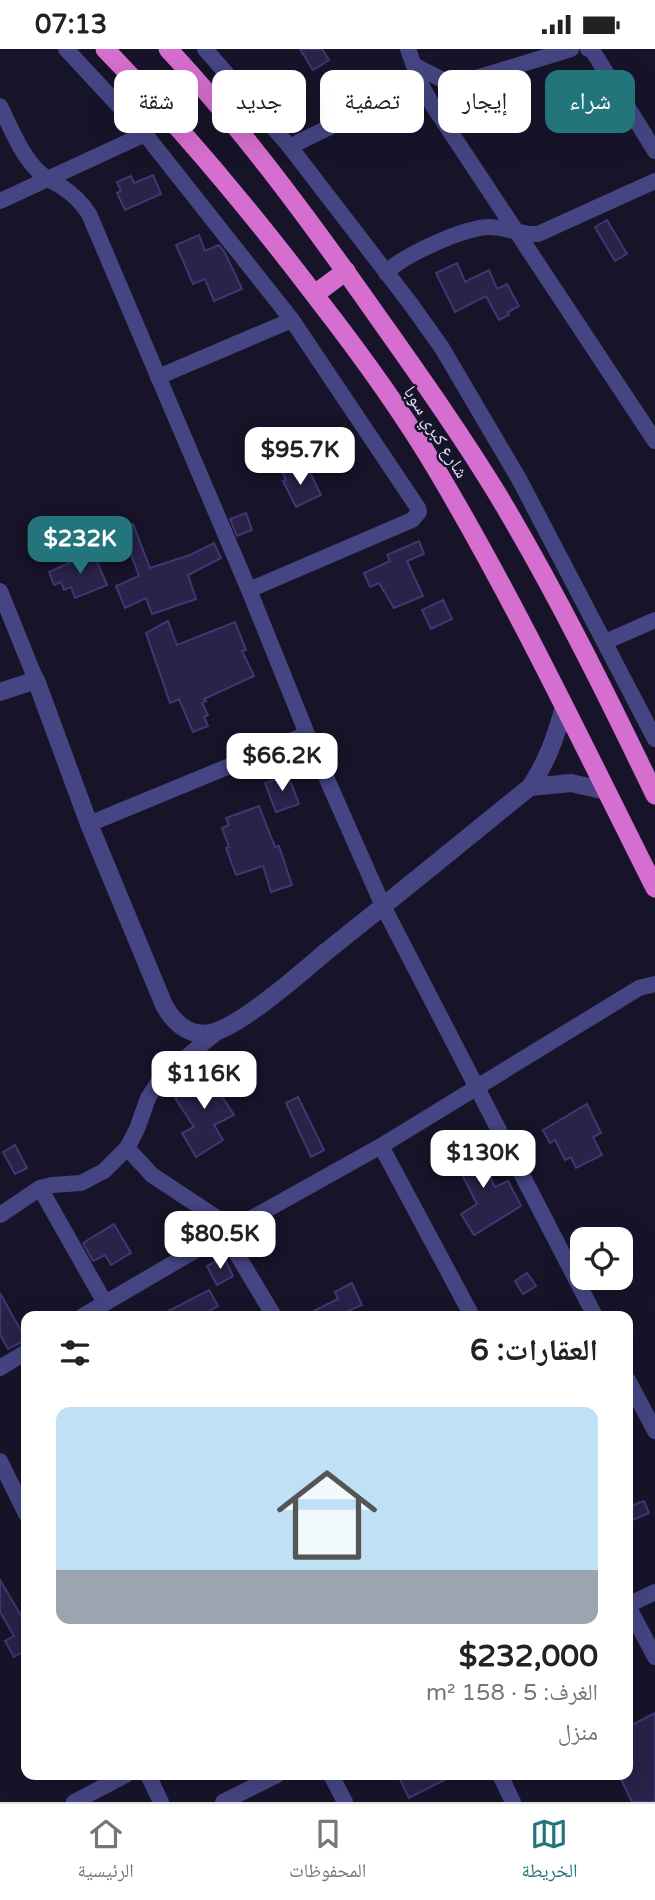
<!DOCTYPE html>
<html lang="ar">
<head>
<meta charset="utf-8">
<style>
	:root { --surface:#fff; --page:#f6f6f6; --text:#222; --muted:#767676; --line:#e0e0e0; --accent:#22757a }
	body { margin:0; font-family:"Varela Round","Noto Naskh Arabic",sans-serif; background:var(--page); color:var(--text); direction:rtl; height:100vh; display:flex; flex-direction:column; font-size:26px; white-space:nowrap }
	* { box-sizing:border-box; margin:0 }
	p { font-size:23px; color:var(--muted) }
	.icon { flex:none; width:38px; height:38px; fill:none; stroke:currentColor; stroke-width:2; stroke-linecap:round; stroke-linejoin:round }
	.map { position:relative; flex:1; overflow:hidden; direction:ltr }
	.side { position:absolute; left:21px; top:1262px; width:612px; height:469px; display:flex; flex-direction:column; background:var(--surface); border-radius:14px; box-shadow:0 7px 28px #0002; direction:rtl }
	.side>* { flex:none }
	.top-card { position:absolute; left:21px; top:21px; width:614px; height:63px; direction:rtl; display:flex; gap:14px }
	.tools { position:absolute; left:570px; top:1178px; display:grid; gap:14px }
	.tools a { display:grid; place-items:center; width:63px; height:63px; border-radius:14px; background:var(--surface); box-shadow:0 7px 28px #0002; font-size:35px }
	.price { position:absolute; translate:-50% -60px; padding:0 16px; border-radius:14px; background:#fff; color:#222; font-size:23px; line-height:46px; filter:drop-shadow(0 2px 4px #0008) }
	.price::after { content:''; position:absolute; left:50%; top:42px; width:21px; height:16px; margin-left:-10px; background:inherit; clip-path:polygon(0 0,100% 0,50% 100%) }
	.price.selected { background:var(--accent); color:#fff }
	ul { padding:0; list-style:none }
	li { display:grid; align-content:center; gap:14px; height:371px; padding:0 35px }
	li+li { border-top:2px solid var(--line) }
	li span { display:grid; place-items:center; height:217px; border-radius:14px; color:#555 }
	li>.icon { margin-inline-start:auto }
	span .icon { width:126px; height:126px; fill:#fffc; stroke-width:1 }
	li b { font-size:30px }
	h2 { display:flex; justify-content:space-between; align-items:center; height:84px; padding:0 35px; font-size:30px }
	.chip { padding:0 24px; border-radius:14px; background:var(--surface); box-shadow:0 7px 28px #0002; font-size:24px; line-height:63px }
	.chip.selected { background:var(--accent); color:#fff }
	.status { display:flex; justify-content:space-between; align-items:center; height:49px; padding:0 35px; background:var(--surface); direction:ltr }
	.status svg { height:19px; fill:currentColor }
	.tab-bar { display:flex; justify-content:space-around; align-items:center; height:98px; border-top:2px solid var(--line); background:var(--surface); font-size:19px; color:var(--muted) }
	.tab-bar a { display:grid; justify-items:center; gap:4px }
	.tab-bar .selected { color:var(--accent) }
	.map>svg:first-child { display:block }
	.building { fill:#292249; stroke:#403772; stroke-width:2 }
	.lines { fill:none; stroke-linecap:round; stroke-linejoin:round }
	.minor { stroke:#454583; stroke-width:16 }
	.tertiary { stroke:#454583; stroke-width:18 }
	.trunk { stroke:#d56ece; stroke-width:19 }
	.labels { text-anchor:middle; stroke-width:5; stroke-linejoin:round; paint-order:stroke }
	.street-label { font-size:18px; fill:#e3e1fc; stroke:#17142a }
</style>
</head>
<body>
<div class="status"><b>07:13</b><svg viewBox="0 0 49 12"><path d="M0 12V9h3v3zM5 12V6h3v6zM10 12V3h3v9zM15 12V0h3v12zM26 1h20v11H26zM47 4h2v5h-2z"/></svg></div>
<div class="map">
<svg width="655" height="1753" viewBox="0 0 655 1753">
	<rect width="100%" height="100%" fill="#17142a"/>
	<g class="building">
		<polygon points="300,0 322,0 329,11 313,21"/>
		<polygon points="153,126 161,145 125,161 117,144 121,142 117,133 131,127 134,134"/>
		<polygon points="607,171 627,205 615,212 595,178"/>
		<polygon points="199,186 205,202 219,196 225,204 242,240 214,252 205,230 193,235 176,196"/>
		<polygon points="457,214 465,233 489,221 497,240 507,235 519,257 508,263 509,266 499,271 486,247 455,263 436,224"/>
		<polygon points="295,417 300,428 310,423 321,446 296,458 283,432 286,431 282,423"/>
		<polygon points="246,464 252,481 237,487 230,470"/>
		<polygon points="133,475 150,519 190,506 214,494 221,509 188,526 196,550 152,565 146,549 125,559 116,537 139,527 122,480"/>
		<polygon points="419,492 424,505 407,512 423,547 394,559 379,534 370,538 364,524 390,512 387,506"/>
		<polygon points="93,503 107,536 75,549 71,538 64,541 61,533 54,536 49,523"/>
		<polygon points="443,551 452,570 431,580 422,561"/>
		<polygon points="168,572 177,596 235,573 246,601 242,602 254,627 204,650 206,652 202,654 208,666 204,668 208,677 193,683 179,650 170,654 146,584"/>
		<polygon points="288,726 299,755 276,763 265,734"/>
		<polygon points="259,757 275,798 279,797 292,836 271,843 263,817 236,826 226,799 229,798 222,779 229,776 226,769"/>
		<polygon points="215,1013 224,1025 213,1034 234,1066 214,1076 223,1091 196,1108 182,1084 194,1078 175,1049 203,1030 199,1025"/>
		<polygon points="298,1048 324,1101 311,1108 286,1054"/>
		<polygon points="587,1055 601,1084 593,1088 602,1106 576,1119 571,1108 565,1111 555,1091 550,1094 543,1081"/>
		<polygon points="470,1089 495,1138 508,1132 521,1157 474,1186 461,1165 477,1155 449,1100"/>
		<polygon points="15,1096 27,1119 15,1125 3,1103"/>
		<polygon points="114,1175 131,1204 111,1216 105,1206 93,1212 83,1194"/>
		<polygon points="224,1208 233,1227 217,1236 207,1217"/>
		<polygon points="527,1224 536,1237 523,1245 515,1232"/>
		<polygon points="352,1234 362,1256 348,1262 351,1267 304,1267 338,1250 335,1243"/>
		<polygon points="209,1241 218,1257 208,1263 210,1267 159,1267"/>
		<polygon points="0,1244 26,1291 8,1300 0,1285"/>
		<polygon points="644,1452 649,1464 628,1473 628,1458"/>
		<polygon points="0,1531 26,1575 26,1608 23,1603 14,1608 5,1592 14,1587 0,1563"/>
		<polygon points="655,1664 655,1753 632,1753 619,1726 628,1726 628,1678"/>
		<polygon points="398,1726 454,1726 409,1749"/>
	</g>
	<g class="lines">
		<g class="minor">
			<polyline points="66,0 145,85 292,271 418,459 419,463 412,471 249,541"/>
			<polyline points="205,0 290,98 410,254 442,299 519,430 655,690"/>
			<polyline points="408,0 420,34 430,52 655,392"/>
			<polyline points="588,0 592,1 655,102"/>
			<polyline points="415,17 443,31 460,34 571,0"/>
			<path d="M0,57C11,79 21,106 39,123C46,130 54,133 62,138C73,145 82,154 89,165L249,541L307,685L383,857L595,1267"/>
			<polyline points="299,93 420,34"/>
			<polyline points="0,152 145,85"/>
			<path d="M386,224C403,206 465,178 490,178C506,178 520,186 538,185L655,132"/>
			<polyline points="158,328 292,271"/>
			<polyline points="0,542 36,631"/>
			<polyline points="605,593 655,571"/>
			<polyline points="89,775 307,685"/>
			<polyline points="381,1097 472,1267"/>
			<polyline points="127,1099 152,1126 214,1167 274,1267"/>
			<polyline points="40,1139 105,1254"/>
			<polyline points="0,1166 40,1139 52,1136 81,1134 104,1122 127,1099 137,1080 148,1049 161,1029 217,983"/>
			<polyline points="83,1267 225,1184 381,1097 639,939 655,935"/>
			<polyline points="0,1319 26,1303"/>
			<polyline points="628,1331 655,1382"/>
			<polyline points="0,1412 26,1465"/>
			<polyline points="628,1556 655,1543"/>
			<polyline points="628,1557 655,1608"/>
			<polyline points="148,1726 161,1753"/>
			<polyline points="331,1726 345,1753"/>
			<polyline points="500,1726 513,1753"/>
			<polyline points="74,1753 126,1726"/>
			<polyline points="223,1753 277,1726"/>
		</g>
		<g class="tertiary">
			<path d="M0,643L36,631L89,775L164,956C173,973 189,988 210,984C239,979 302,923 327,902C395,848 462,793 530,738C547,713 556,687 564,658"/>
			<polyline points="530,738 571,734 606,742"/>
		</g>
		<g class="trunk">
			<path d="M105,0C181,78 251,162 317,249C359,303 400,359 435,418C516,554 584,698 655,839"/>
			<path d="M168,0C239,76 301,160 361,244C408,311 456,377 498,446C556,543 606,644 655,746"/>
			<polyline points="315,245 346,222"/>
		</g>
	</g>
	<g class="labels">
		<g class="street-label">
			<text transform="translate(436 383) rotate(58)" y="6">شارع كبري سوبا</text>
		</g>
	</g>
</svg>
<div class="tools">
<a><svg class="icon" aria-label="locate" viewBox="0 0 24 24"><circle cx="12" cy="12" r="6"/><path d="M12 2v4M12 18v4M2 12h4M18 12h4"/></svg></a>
</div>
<b class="price" style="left:300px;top:438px">$95.7K</b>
<b class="price selected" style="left:80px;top:527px">$232K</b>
<b class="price" style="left:282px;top:744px">$66.2K</b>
<b class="price" style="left:204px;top:1062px">$116K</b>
<b class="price" style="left:483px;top:1141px">$130K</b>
<b class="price" style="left:220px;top:1222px">$80.5K</b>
<div class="top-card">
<a class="chip selected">شراء</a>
<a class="chip">إيجار</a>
<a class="chip">تصفية</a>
<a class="chip">جديد</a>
<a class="chip">شقة</a>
</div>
<section class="side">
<h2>العقارات: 6<svg class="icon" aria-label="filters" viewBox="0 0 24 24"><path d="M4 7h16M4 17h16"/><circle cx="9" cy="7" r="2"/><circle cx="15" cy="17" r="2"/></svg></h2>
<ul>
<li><span style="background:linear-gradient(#bfe0f5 75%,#9aa5b1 0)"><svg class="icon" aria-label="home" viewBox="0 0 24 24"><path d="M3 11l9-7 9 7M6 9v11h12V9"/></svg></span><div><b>$232,000</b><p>الغرف: 5 · 158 m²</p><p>منزل</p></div></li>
</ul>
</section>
</div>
<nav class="tab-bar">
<a class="selected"><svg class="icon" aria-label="map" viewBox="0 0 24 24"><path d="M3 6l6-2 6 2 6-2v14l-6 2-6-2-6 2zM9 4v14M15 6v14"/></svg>الخريطة</a>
<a><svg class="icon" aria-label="saved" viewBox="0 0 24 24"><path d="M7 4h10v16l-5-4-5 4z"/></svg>المحفوظات</a>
<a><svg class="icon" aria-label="home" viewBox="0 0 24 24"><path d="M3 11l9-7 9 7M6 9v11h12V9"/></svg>الرئيسية</a>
</nav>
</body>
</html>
